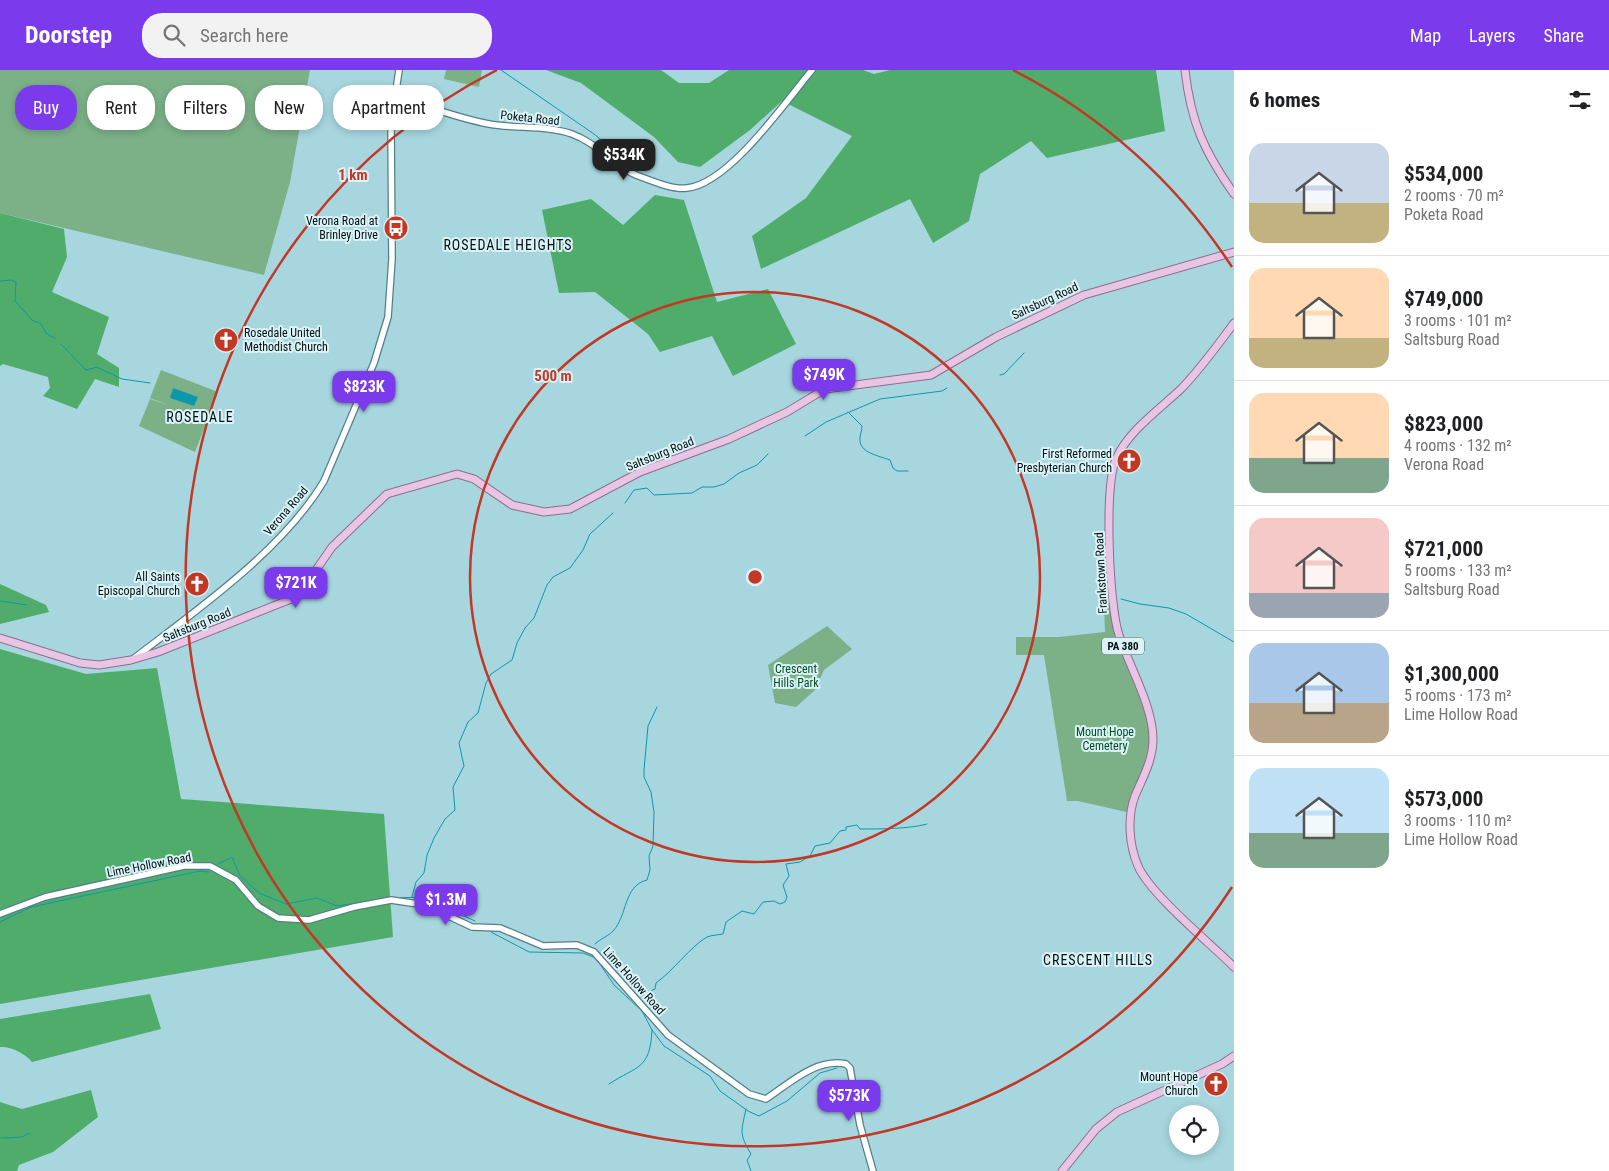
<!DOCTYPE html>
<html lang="en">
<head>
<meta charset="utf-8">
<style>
	:root { --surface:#fff; --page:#f2f2f2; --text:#202124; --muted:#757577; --line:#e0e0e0; --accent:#7c3aed }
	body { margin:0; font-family:"Roboto Condensed",sans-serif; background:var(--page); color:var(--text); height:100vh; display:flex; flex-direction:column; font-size:19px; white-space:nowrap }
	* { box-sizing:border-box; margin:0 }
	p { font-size:16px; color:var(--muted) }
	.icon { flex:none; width:28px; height:28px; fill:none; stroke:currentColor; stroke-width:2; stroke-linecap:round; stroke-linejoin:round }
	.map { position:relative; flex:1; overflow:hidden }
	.details { display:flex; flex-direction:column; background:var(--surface); width:375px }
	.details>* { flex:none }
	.guide { position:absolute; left:15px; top:15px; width:475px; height:45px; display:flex; gap:10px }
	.controls { position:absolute; left:1169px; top:1035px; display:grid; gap:10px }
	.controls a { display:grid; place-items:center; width:50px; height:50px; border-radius:50%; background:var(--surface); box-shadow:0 2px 8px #0003; font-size:25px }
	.price { position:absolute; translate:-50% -42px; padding:0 11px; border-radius:10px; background:var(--accent); color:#fff; font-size:16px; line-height:32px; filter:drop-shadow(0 1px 2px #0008) }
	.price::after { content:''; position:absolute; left:50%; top:30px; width:15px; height:11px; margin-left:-8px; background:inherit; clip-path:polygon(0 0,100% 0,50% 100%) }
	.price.selected { background:#222; color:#fff }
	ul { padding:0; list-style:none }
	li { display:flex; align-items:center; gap:15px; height:125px; padding:0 15px }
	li+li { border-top:1px solid var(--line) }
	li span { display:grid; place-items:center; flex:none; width:140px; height:100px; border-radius:15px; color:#555 }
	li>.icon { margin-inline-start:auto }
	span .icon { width:60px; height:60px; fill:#fffc; stroke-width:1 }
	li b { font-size:21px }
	h2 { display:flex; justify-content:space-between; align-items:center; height:60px; padding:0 15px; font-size:21px }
	.chip { padding:0 18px; border-radius:20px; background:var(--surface); box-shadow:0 2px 8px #0003; font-size:18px; line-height:45px }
	.chip.selected { background:var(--accent); color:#fff }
	header { display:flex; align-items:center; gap:30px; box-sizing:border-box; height:70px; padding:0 25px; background:var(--accent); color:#fff }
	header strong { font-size:24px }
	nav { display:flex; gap:28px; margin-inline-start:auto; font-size:18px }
	.search { width:350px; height:45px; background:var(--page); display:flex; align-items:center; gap:12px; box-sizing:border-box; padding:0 18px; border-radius:20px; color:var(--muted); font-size:19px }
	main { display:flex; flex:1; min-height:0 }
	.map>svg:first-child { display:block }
	.green { fill:#7cb187 }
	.forest { fill:#4fac6a }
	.water { fill:#0c98ab }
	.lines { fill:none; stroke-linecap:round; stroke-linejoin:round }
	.stream { stroke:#0c98ab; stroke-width:1 }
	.minor-casing { stroke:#537f88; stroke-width:8 }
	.major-casing { stroke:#8d6d8f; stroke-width:9 }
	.minor { stroke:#fff; stroke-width:5.5 }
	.major { stroke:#e8c5e4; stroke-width:7 }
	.ring { fill:none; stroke:#c33725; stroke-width:2.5 }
	.labels { text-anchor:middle; stroke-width:4; stroke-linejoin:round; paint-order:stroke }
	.shield { fill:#dbf2f7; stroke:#425457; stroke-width:1 }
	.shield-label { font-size:11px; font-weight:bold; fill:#011013 }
	.street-label { font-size:12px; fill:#011013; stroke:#dbf2f7 }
	.poi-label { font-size:12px; fill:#011013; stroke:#dbf2f7; text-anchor:end }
	.park-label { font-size:12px; fill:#034d22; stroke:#dbf2f7 }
	.neighbourhood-label { font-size:14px; letter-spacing:1px; fill:#011013; stroke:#dbf2f7 }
	.centre { fill:#c33725; stroke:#dbf2f7; stroke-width:2.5 }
	.ring-label { font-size:15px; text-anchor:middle; font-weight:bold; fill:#c33725; stroke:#dbf2f7; stroke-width:4; stroke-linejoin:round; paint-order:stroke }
</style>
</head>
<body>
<header>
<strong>Doorstep</strong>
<div class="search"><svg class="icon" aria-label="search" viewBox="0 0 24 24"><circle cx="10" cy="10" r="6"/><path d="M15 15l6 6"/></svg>Search here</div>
<nav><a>Map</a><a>Layers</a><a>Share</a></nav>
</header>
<main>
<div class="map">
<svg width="1234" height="1101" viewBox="0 0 1234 1101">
	<rect width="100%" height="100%" fill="#a7d6df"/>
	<g class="green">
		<polygon points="0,0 310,0 290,112 264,205 0,143"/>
		<polygon points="446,0 482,0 479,17 444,9"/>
		<polygon points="161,300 218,322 195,382 139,356 150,329 170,336 150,328"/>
		<polygon points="1112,530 1150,647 1153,668 1131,743 1078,731 1067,731 1044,585 1016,585 1016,567 1059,567 1105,562 1104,536"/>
		<polygon points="827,556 852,579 824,600 815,620 796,637 775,633 768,595"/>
	</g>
	<g class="forest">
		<polygon points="546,0 661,0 679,13 709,13 729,0 863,0 874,4 890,0 1156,0 1165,61 1047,88 1031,71 980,104 969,151 933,173 910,129 761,199 752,166 806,128 852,66 782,31 750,60 700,97 678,92 654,67 581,13"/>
		<polygon points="655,125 684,130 717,232 768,219 796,274 733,306 712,266 660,282 648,264 595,222 559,223 542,140 591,129 623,155"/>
		<polygon points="0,143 64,159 67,187 52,222 109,247 97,284 119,298 119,317 95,309 77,339 43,326 50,318 48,307 3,294 0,296"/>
		<polygon points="0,514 46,535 49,542 0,554"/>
		<polygon points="0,579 86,604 157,598 181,729 384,744 393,867 0,934"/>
		<path d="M150,924L161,959L32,992C26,984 11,976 0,977V949Z"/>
		<polygon points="91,1020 98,1047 53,1082 19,1095 17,1101 0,1101 0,1032 22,1039"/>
	</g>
	<polygon class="water" points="173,318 198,327 194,336 170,328"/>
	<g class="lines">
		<g class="stream">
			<polyline points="501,0 594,64 625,89"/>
			<polyline points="0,211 11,210 16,212 15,231 33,251 40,253 47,264 55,268"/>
			<polyline points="61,274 86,300 97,297 122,309 150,313"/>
			<polyline points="1000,305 1004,304 1024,283"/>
			<path d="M848,342L862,356C862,361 860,364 860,368C858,383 880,386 890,390L893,398L897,401H908"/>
			<polyline points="805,366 826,352 880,329 942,321 947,318"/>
			<polyline points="625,433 634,420 647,418 654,425 692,423 702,417 714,417 724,414 739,403 757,395 768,384"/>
			<polyline points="1121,529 1140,534 1169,538 1186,544 1234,572"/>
			<polyline points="0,531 27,535"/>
			<polyline points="218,794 232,787 240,806 259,823 286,834 317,828 337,836 385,829"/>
			<polyline points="412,827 416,812 424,803 427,785 434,768 445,749 455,740 453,717 464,696 459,673 468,652 478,643 486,613 491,604 512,590 517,573 525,558 534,548 547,515 553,507 570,498 583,480 590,464 613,443"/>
			<polyline points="396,828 423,827 475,851"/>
			<polyline points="0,852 31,837 200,801 209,802"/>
			<polyline points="491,862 529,882 583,883 596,888 614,915 642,941 652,960 664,976 710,1006 720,1021 748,1041 759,1046 787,1031 820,1003 837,998"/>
			<path d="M595,874C600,869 610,865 613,861C628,845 623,816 647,810L650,800L649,786L653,776L654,742L651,722L644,707V700L648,656L657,637"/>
			<path d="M637,921L648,922L655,919L656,913C673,901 691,876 707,867C712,865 718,865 723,864L726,852L742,841L754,844L763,832L774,831L780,834L785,832L787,827L783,815L789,806L786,794L800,792L810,786L815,776L830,773L840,761L846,760V757L857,755L860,759C880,759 909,759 927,754"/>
			<path d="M609,1014C638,995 650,1000 652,960"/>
			<path d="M746,1039C741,1062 739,1064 751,1084L747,1090L751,1101"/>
			<polyline points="1,1068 22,1067 29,1063"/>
		</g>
		<defs>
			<g id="minor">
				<path d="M394,26C426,36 457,48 489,54C517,59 545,55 572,64C597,73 613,95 636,105C650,110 672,120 687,118C729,114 786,31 812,0"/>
				<path d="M133,589C197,540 283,480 324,411L374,293L388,247L392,189L391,54L399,0"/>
				<path d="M0,844L45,827L184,796H210L236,810L258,836L278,848L309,850L354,837L391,830L425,835L472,857L500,858L543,876L577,875L594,882L668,965L749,1024L766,1029C790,1013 816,988 846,994L850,998L860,1055L873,1101"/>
			</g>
			<g id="major">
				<path d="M1185,0C1191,53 1204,81 1234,124"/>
				<path d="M1234,253C1217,276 1201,298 1182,318C1160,339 1128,361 1116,389C1104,418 1109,535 1119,565C1129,596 1153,636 1153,669C1153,690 1143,707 1135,726C1127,747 1129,775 1138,796C1150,824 1210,873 1234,897"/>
				<polyline points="0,568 80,593 99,595 131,590 158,582 291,529 307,513 332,477 387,424 457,404 474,409 512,435 544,442 570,439 640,402 729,369 787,342 825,319 931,305 996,267 1084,225 1234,182"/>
				<polyline points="1062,1101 1096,1059 1117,1042 1222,994 1234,986"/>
			</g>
		</defs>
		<use href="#minor" class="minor-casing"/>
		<use href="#major" class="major-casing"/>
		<use href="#minor" class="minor"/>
		<use href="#major" class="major"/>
	</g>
	<g class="ring">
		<circle cx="755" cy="507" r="285"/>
		<path d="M1232 817A569 569 0 1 1 497 0M1013 0A569 569 0 0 1 1232 197"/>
	</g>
	<defs>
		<symbol id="bus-disc" viewBox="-11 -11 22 22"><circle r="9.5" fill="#c33725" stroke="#dbf2f7"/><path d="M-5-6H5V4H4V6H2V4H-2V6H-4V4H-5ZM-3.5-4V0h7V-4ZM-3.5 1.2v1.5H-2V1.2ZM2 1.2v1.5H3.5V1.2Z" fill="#fff"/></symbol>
		<symbol id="church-disc" viewBox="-11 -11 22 22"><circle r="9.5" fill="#c33725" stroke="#dbf2f7"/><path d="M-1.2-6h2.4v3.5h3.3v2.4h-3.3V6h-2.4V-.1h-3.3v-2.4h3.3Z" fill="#fff"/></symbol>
	</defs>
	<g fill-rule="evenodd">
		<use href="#bus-disc" x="382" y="144" width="28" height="28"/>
		<use href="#church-disc" x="212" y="256" width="28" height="28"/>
		<use href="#church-disc" x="1115" y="377" width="28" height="28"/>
		<use href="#church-disc" x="183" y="500" width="28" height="28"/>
		<use href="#church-disc" x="1202" y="1000" width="28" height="28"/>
	</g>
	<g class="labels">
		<rect class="shield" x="1102" y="567.5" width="42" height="17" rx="4"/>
		<g class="shield-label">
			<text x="1123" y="580">PA 380</text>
		</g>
		<g class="street-label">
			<text transform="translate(530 48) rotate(6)" y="4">Poketa Road</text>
			<text transform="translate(1045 231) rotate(-25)" y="4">Saltsburg Road</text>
			<text transform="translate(660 384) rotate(-22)" y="4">Saltsburg Road</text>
			<text transform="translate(286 441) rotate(-49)" y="4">Verona Road</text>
			<text transform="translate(1101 503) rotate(-93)" y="4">Frankstown Road</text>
			<text transform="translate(197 555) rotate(-22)" y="4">Saltsburg Road</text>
			<text transform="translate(149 795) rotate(-11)" y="4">Lime Hollow Road</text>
			<text transform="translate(634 911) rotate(48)" y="4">Lime Hollow Road</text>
		</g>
		<g class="poi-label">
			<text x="378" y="155">Verona Road at<tspan x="378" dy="14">Brinley Drive</tspan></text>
			<text x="244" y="267" text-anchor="start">Rosedale United<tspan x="244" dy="14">Methodist Church</tspan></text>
			<text x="1112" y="388">First Reformed<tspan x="1112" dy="14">Presbyterian Church</tspan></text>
			<text x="180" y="511">All Saints<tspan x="180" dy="14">Episcopal Church</tspan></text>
			<text x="1198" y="1011">Mount Hope<tspan x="1198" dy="14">Church</tspan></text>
		</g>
		<g class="park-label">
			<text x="796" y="603">Crescent<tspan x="796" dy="14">Hills Park</tspan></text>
			<text x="1105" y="666">Mount Hope<tspan x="1105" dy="14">Cemetery</tspan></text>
		</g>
		<g class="neighbourhood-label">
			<text x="508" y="180">ROSEDALE HEIGHTS</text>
			<text x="200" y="352">ROSEDALE</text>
			<text x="1098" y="895">CRESCENT HILLS</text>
		</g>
	</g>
	<circle cx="755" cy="507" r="8" class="centre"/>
	<g class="ring-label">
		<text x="353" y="110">1 km</text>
		<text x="553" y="311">500 m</text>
	</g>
</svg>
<div class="controls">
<a><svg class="icon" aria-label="locate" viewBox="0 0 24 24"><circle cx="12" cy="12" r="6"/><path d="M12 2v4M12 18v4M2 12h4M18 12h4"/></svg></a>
</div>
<b class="price selected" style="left:624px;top:111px">$534K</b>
<b class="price" style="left:824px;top:331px">$749K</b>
<b class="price" style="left:364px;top:343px">$823K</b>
<b class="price" style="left:296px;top:539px">$721K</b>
<b class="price" style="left:446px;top:856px">$1.3M</b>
<b class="price" style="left:849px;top:1052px">$573K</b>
<div class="guide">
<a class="chip selected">Buy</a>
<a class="chip">Rent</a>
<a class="chip">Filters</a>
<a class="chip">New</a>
<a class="chip">Apartment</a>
</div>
</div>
<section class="details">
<h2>6 homes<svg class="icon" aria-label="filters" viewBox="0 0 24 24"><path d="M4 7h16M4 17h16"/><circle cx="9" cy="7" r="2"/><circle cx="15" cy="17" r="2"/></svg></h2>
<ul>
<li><span style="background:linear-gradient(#c9d6e8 60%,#c2b280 0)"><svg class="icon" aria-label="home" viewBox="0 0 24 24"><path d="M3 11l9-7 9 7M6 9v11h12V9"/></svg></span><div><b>$534,000</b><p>2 rooms · 70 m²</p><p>Poketa Road</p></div></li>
<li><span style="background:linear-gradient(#ffd9b3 70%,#c2b280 0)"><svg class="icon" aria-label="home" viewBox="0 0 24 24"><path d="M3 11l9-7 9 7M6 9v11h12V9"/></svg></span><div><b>$749,000</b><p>3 rooms · 101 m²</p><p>Saltsburg Road</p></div></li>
<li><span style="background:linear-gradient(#ffd9b3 65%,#7fa58c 0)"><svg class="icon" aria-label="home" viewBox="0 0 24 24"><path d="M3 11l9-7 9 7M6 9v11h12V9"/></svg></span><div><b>$823,000</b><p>4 rooms · 132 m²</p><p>Verona Road</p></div></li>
<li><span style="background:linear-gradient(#f6c9c9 75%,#9aa5b1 0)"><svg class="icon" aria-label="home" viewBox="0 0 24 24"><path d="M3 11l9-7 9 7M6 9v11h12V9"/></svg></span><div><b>$721,000</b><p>5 rooms · 133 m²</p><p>Saltsburg Road</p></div></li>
<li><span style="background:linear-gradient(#a9c7e8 60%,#b9a48a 0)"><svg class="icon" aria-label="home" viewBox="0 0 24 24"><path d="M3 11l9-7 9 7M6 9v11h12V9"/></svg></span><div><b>$1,300,000</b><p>5 rooms · 173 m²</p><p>Lime Hollow Road</p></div></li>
<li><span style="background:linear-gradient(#bfe0f5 65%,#7fa58c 0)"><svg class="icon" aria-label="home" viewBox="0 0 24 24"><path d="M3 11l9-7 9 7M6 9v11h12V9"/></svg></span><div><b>$573,000</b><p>3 rooms · 110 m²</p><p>Lime Hollow Road</p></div></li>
</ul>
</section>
</main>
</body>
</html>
